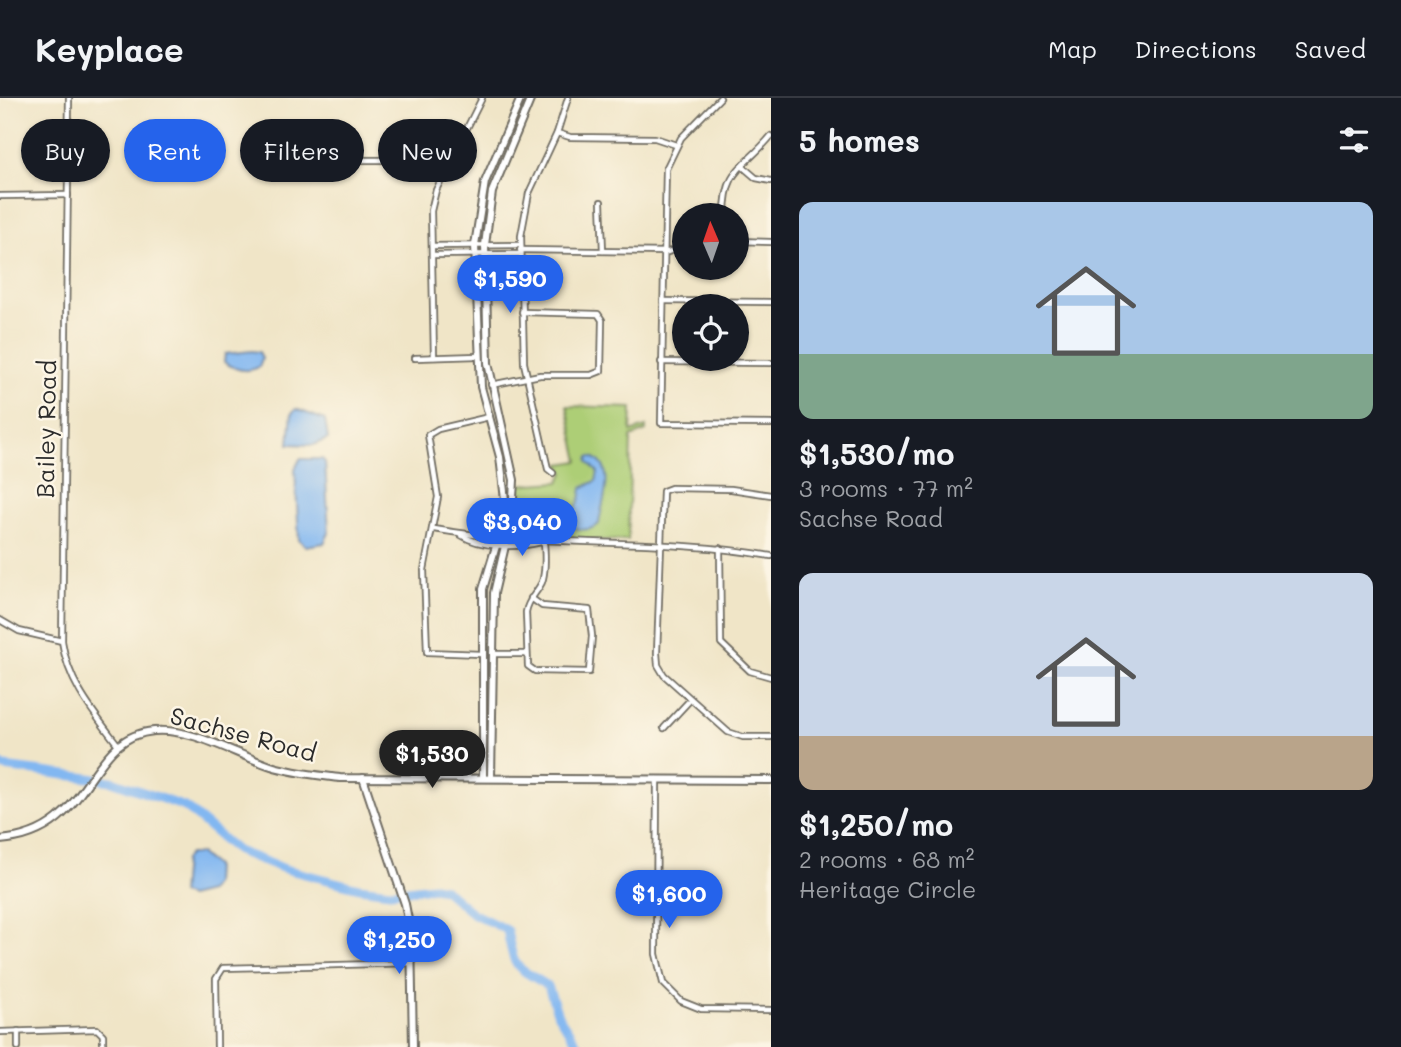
<!DOCTYPE html>
<html lang="en">
<head>
<meta charset="utf-8">
<style>
	:root { --surface:#171b24; --page:#242831; --text:#f1f3f6; --muted:#9ea1a6; --line:#363941; --accent:#2563eb }
	body { margin:0; font-family:Mali,sans-serif; background:var(--page); color:var(--text); height:100vh; display:flex; flex-direction:column; font-size:26px; white-space:nowrap }
	* { box-sizing:border-box; margin:0 }
	p { font-size:23px; color:var(--muted) }
	.icon { flex:none; width:38px; height:38px; fill:none; stroke:currentColor; stroke-width:2; stroke-linecap:round; stroke-linejoin:round }
	.map { position:relative; flex:1; overflow:hidden }
	.sheet { display:flex; flex-direction:column; background:var(--surface); width:630px }
	.sheet>* { flex:none }
	.guide { position:absolute; left:21px; top:21px; width:644px; height:63px; display:flex; gap:14px }
	.needle { width:46px; rotate:358deg }
	.tools { position:absolute; left:672px; top:105px; display:grid; gap:14px }
	.tools a { display:grid; place-items:center; width:77px; height:77px; border-radius:50%; background:var(--surface); box-shadow:0 2px 5px #0004; font-size:35px }
	.price { position:absolute; translate:-50% -60px; padding:0 16px; border-radius:24px; background:var(--accent); color:#fff; font-size:23px; line-height:46px; filter:drop-shadow(0 2px 4px #0008) }
	.price::after { content:''; position:absolute; left:50%; top:42px; width:21px; height:16px; margin-left:-10px; background:inherit; clip-path:polygon(0 0,100% 0,50% 100%) }
	.price.selected { background:#222; color:#fff }
	ul { padding:0; list-style:none }
	li { display:grid; align-content:center; gap:14px; height:371px; padding:0 28px }
	li span { display:grid; place-items:center; height:217px; border-radius:14px; color:#555 }
	li>.icon { margin-inline-start:auto }
	span .icon { width:126px; height:126px; fill:#fffc; stroke-width:1 }
	li b { font-size:30px }
	h2 { display:flex; justify-content:space-between; align-items:center; height:84px; padding:0 28px; font-size:30px }
	.pill { padding:0 24px; border-radius:32px; background:var(--surface); box-shadow:0 2px 5px #0004; font-size:24px; line-height:63px }
	.pill.selected { background:var(--accent); color:#fff }
	header { display:flex; align-items:center; gap:42px; box-sizing:border-box; height:98px; padding:0 35px; background:var(--surface); border-bottom:2px solid var(--line) }
	header strong { font-size:33px }
	nav { display:flex; gap:38px; margin-inline-start:auto; font-size:24px }
	main { display:flex; flex:1; min-height:0 }
	.map>svg:first-child { display:block }
	.green { fill:#adce76; stroke:#6c7c50; stroke-width:2 }
	.water { fill:#82b7f1; stroke:#56718e; stroke-width:2 }
	.lines { fill:none; stroke-linecap:round; stroke-linejoin:round }
	.river { stroke:#82b7f1; stroke-width:9 }
	.minor-casing { stroke:#706c62; stroke-width:8 }
	.major-casing { stroke:#706c62; stroke-width:10 }
	.minor { stroke:#fff; stroke-width:4.5 }
	.major { stroke:#fff; stroke-width:6 }
	.labels { text-anchor:middle; stroke-width:5; stroke-linejoin:round; paint-order:stroke }
	.street-label { font-size:24px; fill:#2b2b2b; stroke:#fcf5e5 }
</style>
</head>
<body>
<header>
<strong>Keyplace</strong>
<nav><a>Map</a><a>Directions</a><a>Saved</a></nav>
</header>
<main>
<div class="map">
<svg width="771" height="949" viewBox="0 0 771 949">
	<rect width="100%" height="100%" fill="#fcf5e5"/>
	<filter id="ink" filterUnits="userSpaceOnUse"><feTurbulence type="fractalNoise" baseFrequency=".0143" numOctaves="2"/><feDisplacementMap in="SourceGraphic" scale="14" xChannelSelector="R" yChannelSelector="G"/><feConvolveMatrix kernelMatrix="1 2 1 2 8 2 1 2 1" color-interpolation-filters="sRGB"/></filter>
	<filter id="wash" filterUnits="userSpaceOnUse"><feTurbulence type="fractalNoise" baseFrequency=".00686" numOctaves="4" result="noise"/><feDisplacementMap in="SourceGraphic" scale="28" xChannelSelector="R" yChannelSelector="G"/><feGaussianBlur stdDeviation="1.57" result="paint"/><feColorMatrix in="noise" values="0 0 0 0 0 0 0 0 0 0 0 0 0 0 0 0 0 1.4 0 .05"/><feComposite in="paint" operator="in"/></filter>
	<g filter="url(#wash)">
		<rect width="100%" height="100%" fill="#f0e5c7"/>
		<path class="green" d="M567,308L632,310L631,334L646,329V333L631,339L628,442C607,442 526,445 513,434L517,387L559,384L564,375L560,366L579,363Z"/>
		<g class="water">
			<polygon points="308,33 330,37 330,55 310,59 299,55 299,40"/>
			<path d="M252,253L259,254L262,260L259,269C247,275 235,272 224,264L225,256Z"/>
			<polygon points="296,311 325,322 328,341 314,347 289,346 292,315"/>
			<path d="M593,359C618,372 601,404 599,426C587,437 565,429 557,420C574,420 581,404 582,390L596,383L598,374L588,364L589,359Z"/>
			<polygon points="300,361 322,361 325,364 329,435 324,445 306,448 299,442 295,371"/>
			<polygon points="189,756 200,756 215,768 214,786 209,794 189,799 181,796 184,762"/>
		</g>
		<g class="lines">
			<path class="river" d="M0,666L4,669L112,683L185,709L237,753L285,771L359,790L390,794L434,789L444,791L472,815L507,832C515,875 514,866 548,888L558,917L579,949"/>
		</g>
	</g>
	<g filter="url(#ink)">
		<g class="lines">
			<defs>
				<g id="minor">
					<path d="M69,0L62,543C68,585 93,614 118,647"/>
					<polyline points="720,0 681,40 666,71 661,325 771,326"/>
					<polyline points="557,35 570,39 655,40 676,47"/>
					<polyline points="363,62 424,62 446,70"/>
					<polyline points="742,68 756,80 771,83"/>
					<polyline points="0,98 68,97"/>
					<polyline points="601,104 603,153"/>
					<path d="M725,117C725,69 744,71 771,38"/>
					<polyline points="737,143 771,144"/>
					<polyline points="432,148 520,147"/>
					<polyline points="520,152 668,154 684,148"/>
					<polyline points="432,157 520,156"/>
					<polyline points="663,203 771,204"/>
					<polyline points="434,259 431,113 436,92 482,0"/>
					<polyline points="415,260 478,258"/>
					<polyline points="661,264 771,265"/>
					<polyline points="491,287 540,277 591,277 601,273 602,222 598,216 522,214"/>
					<polyline points="553,375 548,371 524,265 521,138 529,95 557,35 568,0"/>
					<polyline points="771,397 731,391 671,390 663,393 657,555 658,567 664,577 728,634 743,639 771,639"/>
					<path d="M434,431C545,451 660,438 771,458"/>
					<path d="M461,437C481,450 517,450 541,444"/>
					<polyline points="720,450 721,545 750,573 771,579"/>
					<path d="M531,500L542,508L589,512L592,538L589,574L535,573L528,568L526,514C528,501 537,495 542,484C546,472 545,456 544,444"/>
					<polyline points="0,522 19,533 62,543"/>
					<polyline points="481,556 427,554 424,472 438,399 428,337 438,331 489,319"/>
					<polyline points="493,556 526,556"/>
					<polyline points="664,630 690,602"/>
					<polyline points="657,681 656,856 663,885 681,903 701,911 771,912"/>
					<polyline points="18,933 18,949"/>
					<polyline points="0,934 97,931 103,937 103,949"/>
					<polyline points="217,949 216,881 223,870 412,865"/>
				</g>
				<g id="major">
					<polyline points="363,680 405,806 411,837 413,949"/>
					<polyline points="483,680 483,491 500,435 505,402 500,359 481,289 475,147 485,84 521,0"/>
					<polyline points="491,680 494,495 512,418 514,382 488,265 485,147 492,94 531,0"/>
					<path d="M0,742C95,735 84,639 154,633C194,630 234,656 271,668C293,675 317,677 340,680L771,682"/>
				</g>
			</defs>
			<use href="#minor" class="minor-casing"/>
			<use href="#major" class="major-casing"/>
			<use href="#minor" class="minor"/>
			<use href="#major" class="major"/>
		</g>
	</g>
	<g class="labels">
		<g class="street-label">
			<text transform="translate(47 331) rotate(-89)" y="8">Bailey Road</text>
			<text transform="translate(243 637) rotate(15)" y="8">Sachse Road</text>
		</g>
	</g>
</svg>
<div class="tools">
<a><svg class="needle" viewBox="-14 -14 28 28"><path d="M0-13l5 13h-10z" fill="#e53935"/><path d="M0 13l5-13h-10z" fill="#9ea1a6"/></svg></a>
<a><svg class="icon" aria-label="locate" viewBox="0 0 24 24"><circle cx="12" cy="12" r="6"/><path d="M12 2v4M12 18v4M2 12h4M18 12h4"/></svg></a>
</div>
<b class="price" style="left:510px;top:217px">$1,590</b>
<b class="price" style="left:522px;top:460px">$3,040</b>
<b class="price selected" style="left:432px;top:692px">$1,530</b>
<b class="price" style="left:669px;top:832px">$1,600</b>
<b class="price" style="left:399px;top:878px">$1,250</b>
<div class="guide">
<a class="pill">Buy</a>
<a class="pill selected">Rent</a>
<a class="pill">Filters</a>
<a class="pill">New</a>
</div>
</div>
<section class="sheet">
<h2>5 homes<svg class="icon" aria-label="filters" viewBox="0 0 24 24"><path d="M4 7h16M4 17h16"/><circle cx="9" cy="7" r="2"/><circle cx="15" cy="17" r="2"/></svg></h2>
<ul>
<li><span style="background:linear-gradient(#a9c7e8 70%,#7fa58c 0)"><svg class="icon" aria-label="home" viewBox="0 0 24 24"><path d="M3 11l9-7 9 7M6 9v11h12V9"/></svg></span><div><b>$1,530/mo</b><p>3 rooms · 77 m²</p><p>Sachse Road</p></div></li>
<li><span style="background:linear-gradient(#c9d6e8 75%,#b9a48a 0)"><svg class="icon" aria-label="home" viewBox="0 0 24 24"><path d="M3 11l9-7 9 7M6 9v11h12V9"/></svg></span><div><b>$1,250/mo</b><p>2 rooms · 68 m²</p><p>Heritage Circle</p></div></li>
</ul>
</section>
</main>
</body>
</html>
